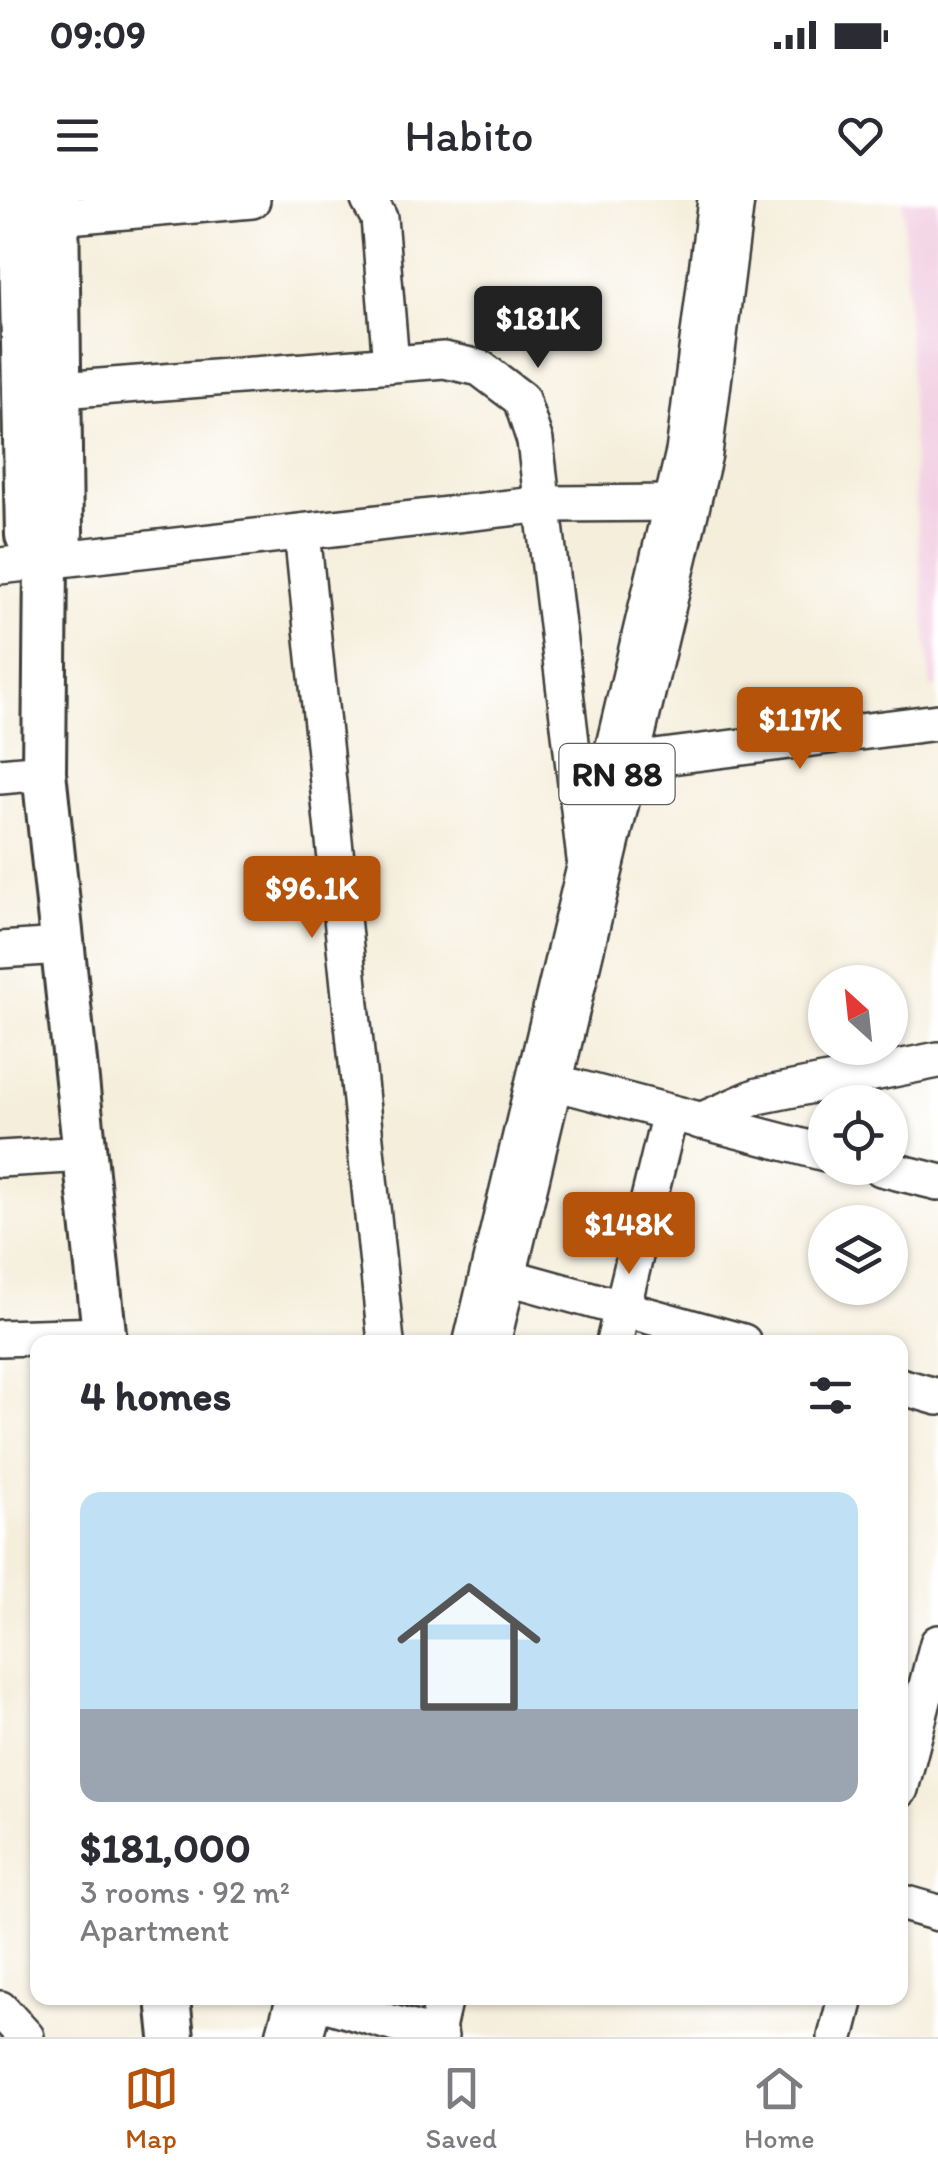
<!DOCTYPE html>
<html lang="en">
<head>
<meta charset="utf-8">
<style>
	:root { --surface:#fff; --page:#f2f2f3; --text:#2b2b33; --muted:#7c7c81; --line:#e1e1e2; --accent:#b45309 }
	body { margin:0; font-family:Itim,sans-serif; background:var(--page); color:var(--text); height:100vh; display:flex; flex-direction:column; font-size:38px; white-space:nowrap }
	* { box-sizing:border-box; margin:0 }
	p { font-size:32px; color:var(--muted) }
	.icon { flex:none; width:55px; height:55px; fill:none; stroke:currentColor; stroke-width:2; stroke-linecap:round; stroke-linejoin:round }
	.map { position:relative; flex:1; overflow:hidden }
	.drawer { position:absolute; left:30px; top:1135px; width:878px; height:670px; display:flex; flex-direction:column; background:var(--surface); border-radius:20px; box-shadow:0 2px 8px #0004 }
	.drawer>* { flex:none }
	.needle { width:65px; rotate:333deg }
	.buttons { position:absolute; left:808px; top:765px; display:grid; gap:20px }
	.buttons a { display:grid; place-items:center; width:100px; height:100px; border-radius:50%; background:var(--surface); box-shadow:0 2px 8px #0004; font-size:50px }
	.price { position:absolute; translate:-50% -85px; padding:0 22px; border-radius:10px; background:var(--accent); color:#fff; font-size:32px; line-height:65px; filter:drop-shadow(0 2px 5px #0008) }
	.price::after { content:''; position:absolute; left:50%; top:60px; width:30px; height:22px; margin-left:-15px; background:inherit; clip-path:polygon(0 0,100% 0,50% 100%) }
	.price.selected { background:#222; color:#fff }
	ul { padding:0; list-style:none }
	li { display:grid; align-content:center; gap:20px; height:530px; padding:0 50px }
	li+li { border-top:2px solid var(--line) }
	li span { display:grid; place-items:center; height:310px; border-radius:20px; color:#555 }
	li>.icon { margin-inline-start:auto }
	span .icon { width:180px; height:180px; fill:#fffc; stroke-width:1 }
	li b { font-size:42px }
	h2 { display:flex; justify-content:space-between; align-items:center; height:120px; padding:0 50px; font-size:42px }
	.status { display:flex; justify-content:space-between; align-items:center; height:70px; padding:0 50px; background:var(--surface); direction:ltr }
	.status svg { height:28px; fill:currentColor }
	header { display:flex; justify-content:space-between; align-items:center; height:130px; padding:0 50px; background:var(--surface); font-size:45px; font-weight:600 }
	.menu { display:flex; justify-content:space-around; align-items:center; height:140px; border-top:2px solid var(--line); background:var(--surface); font-size:28px; color:var(--muted) }
	.menu a { display:grid; justify-items:center; gap:5px }
	.menu .selected { color:var(--accent) }
	.map>svg:first-child { display:block }
	.built { fill:#f2cfe2 }
	.lines { fill:none; stroke-linecap:round; stroke-linejoin:round }
	.minor-casing { stroke:#3d3c39; stroke-width:40 }
	.tertiary-casing { stroke:#3d3c39; stroke-width:48 }
	.primary-casing { stroke:#3d3c39; stroke-width:60 }
	.minor { stroke:#fff; stroke-width:35 }
	.tertiary { stroke:#fff; stroke-width:42 }
	.primary { stroke:#fff; stroke-width:55 }
	.labels { text-anchor:middle; stroke-width:8; stroke-linejoin:round; paint-order:stroke }
	.shield { fill:#fff; stroke:#606060; stroke-width:2.5 }
	.shield-label { font-size:35px; font-weight:bold; fill:#1c1c1c }
</style>
</head>
<body>
<div class="status"><b>09:09</b><svg viewBox="0 0 49 12"><path d="M0 12V9h3v3zM5 12V6h3v6zM10 12V3h3v9zM15 12V0h3v12zM26 1h20v11H26zM47 4h2v5h-2z"/></svg></div>
<header><svg class="icon" aria-label="menu" viewBox="0 0 24 24"><path d="M4 6h16M4 12h16M4 18h16"/></svg>Habito<svg class="icon" aria-label="heart" viewBox="0 0 24 24"><path d="M12 20l-8-8c-3-5 5-10 8-4 3-6 11-1 8 4z"/></svg></header>
<div class="map">
<svg width="938" height="1837" viewBox="0 0 938 1837">
	<rect width="100%" height="100%" fill="#fff"/>
	<filter id="ink" filterUnits="userSpaceOnUse"><feTurbulence type="fractalNoise" baseFrequency=".01" numOctaves="2"/><feDisplacementMap in="SourceGraphic" scale="20" xChannelSelector="R" yChannelSelector="G"/><feConvolveMatrix kernelMatrix="1 2 1 2 8 2 1 2 1" color-interpolation-filters="sRGB"/></filter>
	<filter id="wash" filterUnits="userSpaceOnUse"><feTurbulence type="fractalNoise" baseFrequency=".0048" numOctaves="4" result="noise"/><feDisplacementMap in="SourceGraphic" scale="40" xChannelSelector="R" yChannelSelector="G"/><feGaussianBlur stdDeviation="2.25" result="paint"/><feColorMatrix in="noise" values="0 0 0 0 0 0 0 0 0 0 0 0 0 0 0 0 0 1.4 0 .05"/><feComposite in="paint" operator="in"/></filter>
	<g filter="url(#wash)">
		<rect width="100%" height="100%" fill="#f5eedb"/>
		<polygon class="built" points="903,0 938,0 938,487 931,488 915,301"/>
	</g>
	<g filter="url(#ink)">
		<g class="lines">
			<defs>
				<g id="minor">
					<polyline points="369,0 379,18 391,164"/>
					<polyline points="34,19 252,0"/>
					<polyline points="36,192 444,160 480,168 521,199 535,241 585,659"/>
					<polyline points="302,332 386,1142"/>
					<polyline points="0,366 545,304 682,303"/>
					<polyline points="655,558 938,522"/>
					<polyline points="0,576 44,572"/>
					<polyline points="0,750 62,746"/>
					<polyline points="573,887 825,953"/>
					<polyline points="700,921 758,896 938,860"/>
					<polyline points="0,959 85,954"/>
					<polyline points="881,968 938,982"/>
					<polyline points="498,1074 743,1142"/>
					<polyline points="0,1138 104,1135"/>
					<polyline points="614,1142 670,913"/>
					<polyline points="900,1186 938,1197"/>
					<polyline points="900,1589 938,1443"/>
					<polyline points="900,1702 938,1713"/>
					<polyline points="306,1798 440,1837"/>
					<polyline points="0,1809 26,1837"/>
					<polyline points="435,1837 444,1798"/>
					<polyline points="836,1837 846,1798"/>
				</g>
				<g id="tertiary">
					<polyline points="20,0 27,335 34,349 46,361"/>
					<polyline points="57,0 61,333 56,349 46,361 44,572 105,1142"/>
					<polyline points="168,1798 172,1837"/>
				</g>
				<g id="primary">
					<polyline points="482,1142 694,253 726,0"/>
					<polyline points="294,1837 305,1798"/>
				</g>
			</defs>
			<use href="#minor" class="minor-casing"/>
			<use href="#tertiary" class="tertiary-casing"/>
			<use href="#primary" class="primary-casing"/>
			<use href="#minor" class="minor"/>
			<use href="#tertiary" class="tertiary"/>
			<use href="#primary" class="primary"/>
		</g>
	</g>
	<g class="labels">
		<rect class="shield" x="559.5" y="544" width="115" height="60" rx="8"/>
		<g class="shield-label">
			<text x="617" y="586">RN 88</text>
		</g>
	</g>
</svg>
<div class="buttons">
<a><svg class="needle" viewBox="-14 -14 28 28"><path d="M0-13l5 13h-10z" fill="#e53935"/><path d="M0 13l5-13h-10z" fill="#7c7c81"/></svg></a>
<a><svg class="icon" aria-label="locate" viewBox="0 0 24 24"><circle cx="12" cy="12" r="6"/><path d="M12 2v4M12 18v4M2 12h4M18 12h4"/></svg></a>
<a><svg class="icon" aria-label="layers" viewBox="0 0 24 24"><path d="M12 4l9 5-9 5-9-5zM3 14l9 5 9-5"/></svg></a>
</div>
<b class="price selected" style="left:538px;top:171px">$181K</b>
<b class="price" style="left:800px;top:572px">$117K</b>
<b class="price" style="left:312px;top:741px">$96.1K</b>
<b class="price" style="left:629px;top:1077px">$148K</b>
<section class="drawer">
<h2>4 homes<svg class="icon" aria-label="filters" viewBox="0 0 24 24"><path d="M4 7h16M4 17h16"/><circle cx="9" cy="7" r="2"/><circle cx="15" cy="17" r="2"/></svg></h2>
<ul>
<li><span style="background:linear-gradient(#bfe0f5 70%,#9aa5b1 0)"><svg class="icon" aria-label="home" viewBox="0 0 24 24"><path d="M3 11l9-7 9 7M6 9v11h12V9"/></svg></span><div><b>$181,000</b><p>3 rooms · 92 m²</p><p>Apartment</p></div></li>
</ul>
</section>
</div>
<nav class="menu">
<a class="selected"><svg class="icon" aria-label="map" viewBox="0 0 24 24"><path d="M3 6l6-2 6 2 6-2v14l-6 2-6-2-6 2zM9 4v14M15 6v14"/></svg>Map</a>
<a><svg class="icon" aria-label="saved" viewBox="0 0 24 24"><path d="M7 4h10v16l-5-4-5 4z"/></svg>Saved</a>
<a><svg class="icon" aria-label="home" viewBox="0 0 24 24"><path d="M3 11l9-7 9 7M6 9v11h12V9"/></svg>Home</a>
</nav>
</body>
</html>
